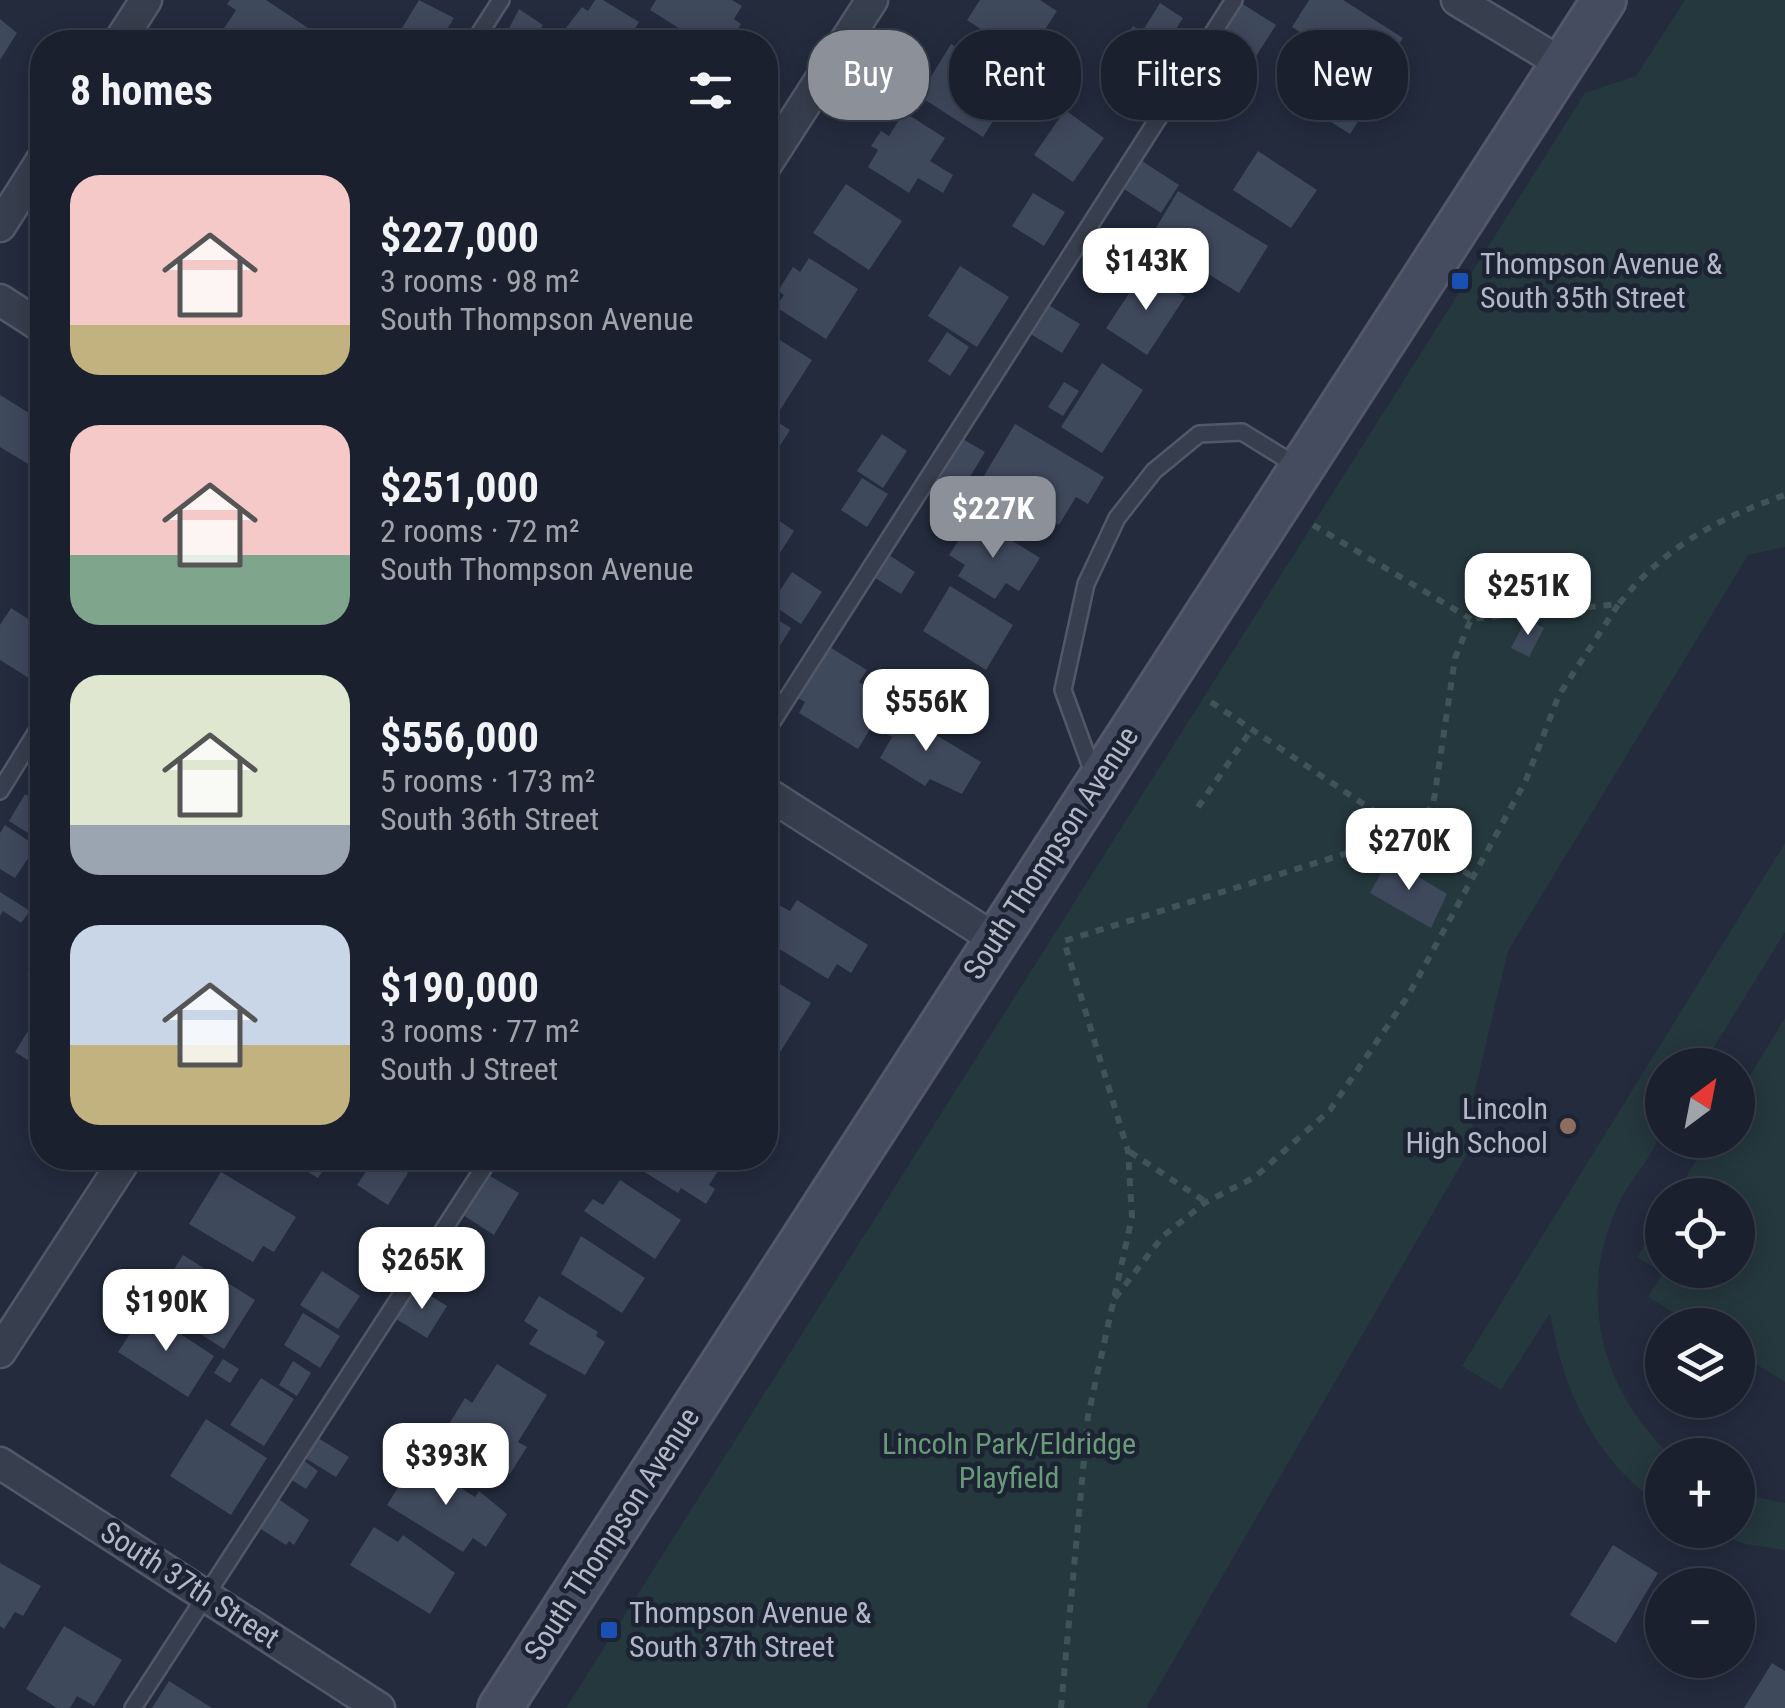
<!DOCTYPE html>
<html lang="en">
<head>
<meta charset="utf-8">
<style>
	:root { --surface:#1a202e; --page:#232836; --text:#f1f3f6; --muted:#9fa3aa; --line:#383e4a; --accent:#8c9099 }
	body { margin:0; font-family:"Roboto Condensed",sans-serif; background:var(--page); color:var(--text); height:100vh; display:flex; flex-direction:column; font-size:38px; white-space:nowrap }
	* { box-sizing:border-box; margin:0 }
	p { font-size:32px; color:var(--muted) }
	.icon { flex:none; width:55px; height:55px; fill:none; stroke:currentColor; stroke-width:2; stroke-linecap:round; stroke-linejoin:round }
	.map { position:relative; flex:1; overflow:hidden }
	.side { position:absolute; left:30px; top:30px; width:748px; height:1140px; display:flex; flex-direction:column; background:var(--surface); border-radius:40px; box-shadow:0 5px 25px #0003,0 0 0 2px var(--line) }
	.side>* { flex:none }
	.hud { position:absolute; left:808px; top:30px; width:828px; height:90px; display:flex; gap:20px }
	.needle { width:65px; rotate:32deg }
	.controls { position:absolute; left:1645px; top:1048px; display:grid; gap:20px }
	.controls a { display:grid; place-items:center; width:110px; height:110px; border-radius:50%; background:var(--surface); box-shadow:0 5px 25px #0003,0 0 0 2px var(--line); font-size:50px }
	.price { position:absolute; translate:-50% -85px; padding:0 22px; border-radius:20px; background:#fff; color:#222; font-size:32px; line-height:65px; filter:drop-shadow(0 2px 5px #0008) }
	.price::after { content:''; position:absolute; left:50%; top:60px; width:30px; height:22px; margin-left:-15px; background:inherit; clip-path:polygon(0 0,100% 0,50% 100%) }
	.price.on { background:var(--accent); color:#fff }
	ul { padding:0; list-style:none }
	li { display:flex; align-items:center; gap:30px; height:250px; padding:0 40px }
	li span { display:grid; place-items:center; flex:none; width:280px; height:200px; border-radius:30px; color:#555 }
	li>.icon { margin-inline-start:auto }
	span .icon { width:120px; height:120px; fill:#fffc; stroke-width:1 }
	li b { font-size:42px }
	h2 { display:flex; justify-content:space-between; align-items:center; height:120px; padding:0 40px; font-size:42px }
	.chip { padding:0 35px; border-radius:40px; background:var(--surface); box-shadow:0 5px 25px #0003,0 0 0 2px var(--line); font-size:35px; line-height:90px }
	.chip.on { background:var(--accent); color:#fff }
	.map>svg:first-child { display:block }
	.green { fill:#25383e }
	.building { fill:#3f495c }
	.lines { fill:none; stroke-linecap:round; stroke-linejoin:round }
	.lane-casing { stroke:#525868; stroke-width:20 }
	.street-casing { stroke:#525868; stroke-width:35 }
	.secondary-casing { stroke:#525868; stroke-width:48 }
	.path { stroke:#405458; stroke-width:6; stroke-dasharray:8 8; stroke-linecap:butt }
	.lane { stroke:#373e4d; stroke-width:15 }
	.street { stroke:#373e4d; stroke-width:30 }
	.secondary { stroke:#454c60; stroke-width:42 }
	.transit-dot { fill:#1a4fb4; stroke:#1c2332; stroke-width:4 }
	.education-dot { fill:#8d6e63; stroke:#1c2332; stroke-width:4 }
	.labels { text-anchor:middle; stroke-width:9; stroke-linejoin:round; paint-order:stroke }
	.poi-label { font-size:30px; fill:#b2b8c8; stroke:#1c2332; text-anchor:start }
	.street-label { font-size:30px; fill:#b2b8c8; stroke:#1c2332 }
	.park-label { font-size:30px; fill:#699a79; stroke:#1c2332 }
</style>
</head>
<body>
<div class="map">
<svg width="1785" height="1708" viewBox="0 0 1785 1708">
	<rect width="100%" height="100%" fill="#232b3d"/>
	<g class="green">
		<polygon points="1685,0 1785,0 1785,547 1748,555 1508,951 1469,1116 1477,1137 1146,1708 566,1708 1585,93 1636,76"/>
		<path d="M1785,843V932L1703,1065H1662C1662,1085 1665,1107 1662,1126C1659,1150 1632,1177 1621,1199C1576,1288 1598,1387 1670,1455H1662V1507C1594,1458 1564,1394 1550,1313L1501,1390L1462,1366Z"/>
		<polygon points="1785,1018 1785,1382 1738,1353 1738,1325 1693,1325 1648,1297 1663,1273 1637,1257 1662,1215 1662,1270 1738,1270 1738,1195 1675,1195 1709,1140 1738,1140 1738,1095"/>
		<polygon points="1738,1493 1785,1503 1785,1550 1745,1544 1704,1530 1738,1530"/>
	</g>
	<g class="building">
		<polygon points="230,0 266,0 308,28 301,38 308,42 241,42 223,30 236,10 227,4"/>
		<polygon points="419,0 454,18 439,42 414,42 399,33"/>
		<polygon points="595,0 603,0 639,22 630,36 642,42 590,42 566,28 582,7 588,11"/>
		<polygon points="656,0 732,0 742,6 734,19 741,24 730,42 722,38 701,42 650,10"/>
		<polygon points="980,0 1040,0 1057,11 1044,31 1054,39 1036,66 967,20"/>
		<polygon points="1309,0 1343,0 1403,38 1376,80 1292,27"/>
		<polygon points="1238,1 1276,25 1244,75 1206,50"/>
		<polygon points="1160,3 1183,18 1152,66 1120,46 1133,26 1142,32"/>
		<polygon points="519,9 543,25 532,42 502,42"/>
		<polygon points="0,19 17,33 0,60"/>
		<polygon points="951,44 1016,85 983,137 919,96"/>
		<polygon points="1310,45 1379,89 1350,134 1281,90"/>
		<polygon points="1065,110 1104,138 1073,182 1034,155"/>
		<polygon points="904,112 945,138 930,161 953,175 943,193 918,178 909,193 868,167 878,150 871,146 881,131 889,136"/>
		<polygon points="1258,151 1317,190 1291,228 1233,190"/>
		<polygon points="1142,161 1179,185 1161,213 1124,189"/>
		<polygon points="846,184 902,221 869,270 813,233"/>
		<polygon points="1178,191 1268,246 1239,293 1150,238"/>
		<polygon points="1033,193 1065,212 1044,246 1012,226"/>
		<polygon points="809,258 858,289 826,339 776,307 784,295 778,291 793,267 800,272"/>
		<polygon points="960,266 1009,297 977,347 928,316"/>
		<polygon points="1144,271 1185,297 1147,355 1106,328"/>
		<polygon points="1042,301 1080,324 1062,353 1024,330"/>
		<polygon points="765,331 812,360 780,410 765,401"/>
		<polygon points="947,332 969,347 950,376 928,361"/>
		<polygon points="1102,363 1143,390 1102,453 1061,427"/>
		<polygon points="1064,382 1079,391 1063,416 1048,407"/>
		<polygon points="0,395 42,421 42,464 34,459 30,465 0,447"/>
		<polygon points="765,414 790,430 765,469"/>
		<polygon points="1015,424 1104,477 1088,504 1076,497 1059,525 982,479"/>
		<polygon points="882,434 907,451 883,488 857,471"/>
		<polygon points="956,435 985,452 962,490 933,473"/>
		<polygon points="862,478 888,494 867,527 841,510"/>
		<polygon points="988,493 1010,506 1003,518 982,506"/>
		<polygon points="771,515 794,531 765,576 765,524"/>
		<polygon points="989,526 1040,558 1019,591 1006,583 995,599 958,576 965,565 949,555 966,529 981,538"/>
		<polygon points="886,553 915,572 901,594 872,576"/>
		<polygon points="792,572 822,592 801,624 771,604"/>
		<polygon points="950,586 1013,625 986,670 923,631"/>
		<polygon points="11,608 42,628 42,663 32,680 0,660 0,625"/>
		<polygon points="765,612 791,628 765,669"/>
		<polygon points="1526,619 1544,628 1529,657 1511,648"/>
		<polygon points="828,646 867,670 859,682 888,700 858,749 799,713 805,702 796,697"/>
		<polygon points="891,708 981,762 962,794 930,779 925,786 880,758 892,737 879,729"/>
		<polygon points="25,794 42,804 42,842 9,821"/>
		<polygon points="5,825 36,846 15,878 0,869 0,833"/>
		<polygon points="1389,859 1447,894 1431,928 1370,893"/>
		<polygon points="0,892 30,911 21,923 3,911 0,916"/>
		<polygon points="797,900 868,945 851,973 837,964 828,979 765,940 768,923 779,905 790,911"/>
		<polygon points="37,946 42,949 42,986 27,975 35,963 28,958"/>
		<polygon points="765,975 811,1003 777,1057 765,1049"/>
		<polygon points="42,1008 42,1069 15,1052"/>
		<polygon points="285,1158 331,1158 318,1178"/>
		<polygon points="375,1158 385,1158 408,1173 388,1205 357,1185"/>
		<polygon points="622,1158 709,1158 722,1165 709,1185 715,1189 706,1204 681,1188 678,1193"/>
		<polygon points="221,1172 296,1217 274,1252 263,1246 253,1262 189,1224"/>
		<polygon points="487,1174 519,1193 494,1235 463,1215"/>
		<polygon points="620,1180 681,1220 655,1259 584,1211 593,1199 603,1205"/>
		<polygon points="581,1236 645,1278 622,1313 561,1274"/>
		<polygon points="183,1255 255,1300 224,1349 152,1304"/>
		<polygon points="322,1271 360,1296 338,1329 300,1305"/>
		<polygon points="416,1287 447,1306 427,1338 396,1319"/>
		<polygon points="539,1296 598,1332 596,1336 605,1342 585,1375 529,1344 538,1330 524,1321"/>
		<polygon points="145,1311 214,1356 188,1397 118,1352"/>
		<polygon points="303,1313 340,1336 320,1368 284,1345"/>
		<polygon points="223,1359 239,1369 230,1383 214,1373"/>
		<polygon points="293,1361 311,1373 297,1396 279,1385"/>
		<polygon points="497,1364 547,1395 518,1442 527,1447 510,1474 444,1432 465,1398 472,1403"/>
		<polygon points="261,1378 294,1399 264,1446 230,1425"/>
		<polygon points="206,1419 267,1458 231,1515 170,1476"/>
		<polygon points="318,1438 349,1457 336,1477 305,1458"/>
		<polygon points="416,1459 475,1497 479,1491 507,1514 486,1547 473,1538 463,1552 387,1505"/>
		<polygon points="303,1460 318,1471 306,1489 290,1479"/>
		<polygon points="274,1496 309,1520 294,1545 289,1541 286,1545 256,1526"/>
		<polygon points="374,1527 398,1542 403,1535 455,1573 430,1614 350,1565"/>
		<polygon points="1613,1545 1658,1573 1616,1643 1570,1615"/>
		<polygon points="0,1563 41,1586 23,1616 15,1612 4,1629 0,1626"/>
		<polygon points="64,1626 122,1660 94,1706 77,1696 70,1708 57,1708 26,1689"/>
		<polygon points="1772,1663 1785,1671 1785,1708 1744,1708"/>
		<polygon points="169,1681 212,1708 152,1708"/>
	</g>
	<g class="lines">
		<defs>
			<g id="lane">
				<polyline points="474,42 501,0"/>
				<polyline points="765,733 1234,0"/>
				<polyline points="1095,778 1063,690 1086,584 1117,518 1154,471 1199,434 1242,432 1299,467"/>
				<polyline points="0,791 42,723"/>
				<polyline points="133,1708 490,1158"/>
			</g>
			<g id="street">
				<polyline points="1457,0 1561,63"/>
				<polyline points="119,42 146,0"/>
				<polyline points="765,166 872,0"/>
				<polyline points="0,226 42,160"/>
				<polyline points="0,300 42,327"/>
				<polyline points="765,792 995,939"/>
				<polyline points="0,1352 126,1158"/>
				<polyline points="0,1463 379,1708"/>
			</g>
			<polyline id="secondary" points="500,1708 1604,0"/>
		</defs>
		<use href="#lane" class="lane-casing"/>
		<use href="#street" class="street-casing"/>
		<use href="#secondary" class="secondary-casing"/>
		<g class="path">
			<polyline points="1313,525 1471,619"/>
			<polyline points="1211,702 1471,876"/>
			<polyline points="1198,807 1252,729"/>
			<polyline points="1130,1152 1206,1202"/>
			<polyline points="1115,1298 1163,1236 1206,1202 1255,1177 1330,1110 1408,996 1526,780 1559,695 1618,605"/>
			<path d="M1061,1708L1088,1416L1132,1217L1128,1151L1064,941L1393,839L1433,806L1455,658L1471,619L1619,604C1663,548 1718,518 1785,495"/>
		</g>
		<use href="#lane" class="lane"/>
		<use href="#street" class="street"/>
		<use href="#secondary" class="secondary"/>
	</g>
	<g class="transit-dot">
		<rect x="1450" y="271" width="20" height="20" rx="5"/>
		<rect x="599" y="1620" width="20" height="20" rx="5"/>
	</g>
	<circle class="education-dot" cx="1568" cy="1126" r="10"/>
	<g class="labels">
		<g class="poi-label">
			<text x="1480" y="274">Thompson Avenue &amp;<tspan x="1480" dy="34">South 35th Street</tspan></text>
			<text x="1548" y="1119" text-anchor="end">Lincoln<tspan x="1548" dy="34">High School</tspan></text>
			<text x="629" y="1623">Thompson Avenue &amp;<tspan x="629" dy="34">South 37th Street</tspan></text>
		</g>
		<g class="street-label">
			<text transform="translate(1051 853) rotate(-57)" y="10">South Thompson Avenue</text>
			<text transform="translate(612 1534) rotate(-57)" y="10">South Thompson Avenue</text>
			<text transform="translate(190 1585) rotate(33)" y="10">South 37th Street</text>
		</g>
		<g class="park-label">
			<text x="1009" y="1454">Lincoln Park/Eldridge<tspan x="1009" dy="34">Playfield</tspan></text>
		</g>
	</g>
</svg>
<div class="controls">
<a><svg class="needle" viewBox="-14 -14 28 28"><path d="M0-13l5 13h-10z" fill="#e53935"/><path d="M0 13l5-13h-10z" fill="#9fa3aa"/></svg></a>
<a><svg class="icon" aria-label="locate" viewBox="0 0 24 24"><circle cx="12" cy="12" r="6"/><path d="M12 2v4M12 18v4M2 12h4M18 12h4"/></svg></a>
<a><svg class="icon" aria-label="layers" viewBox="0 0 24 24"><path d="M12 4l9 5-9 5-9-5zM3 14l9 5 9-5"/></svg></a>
<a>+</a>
<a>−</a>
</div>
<b class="price" style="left:1146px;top:313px">$143K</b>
<b class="price on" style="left:993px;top:561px">$227K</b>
<b class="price" style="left:1528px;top:638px">$251K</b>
<b class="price" style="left:926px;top:754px">$556K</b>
<b class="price" style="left:1409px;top:893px">$270K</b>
<b class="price" style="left:422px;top:1312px">$265K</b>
<b class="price" style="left:166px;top:1354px">$190K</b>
<b class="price" style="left:446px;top:1508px">$393K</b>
<div class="hud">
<a class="chip on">Buy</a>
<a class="chip">Rent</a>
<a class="chip">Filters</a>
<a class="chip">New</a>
</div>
<section class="side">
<h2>8 homes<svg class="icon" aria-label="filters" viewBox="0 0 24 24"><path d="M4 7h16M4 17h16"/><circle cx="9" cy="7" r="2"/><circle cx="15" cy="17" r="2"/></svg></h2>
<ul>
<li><span style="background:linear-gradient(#f6c9c9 75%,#c2b280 0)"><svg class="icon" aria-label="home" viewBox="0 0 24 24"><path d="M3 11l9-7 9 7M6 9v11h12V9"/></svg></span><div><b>$227,000</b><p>3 rooms · 98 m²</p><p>South Thompson Avenue</p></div></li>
<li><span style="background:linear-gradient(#f6c9c9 65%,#7fa58c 0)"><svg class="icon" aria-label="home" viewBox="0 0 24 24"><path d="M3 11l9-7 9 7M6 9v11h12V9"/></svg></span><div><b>$251,000</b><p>2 rooms · 72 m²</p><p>South Thompson Avenue</p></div></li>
<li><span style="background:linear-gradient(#dfe7d0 75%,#9aa5b1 0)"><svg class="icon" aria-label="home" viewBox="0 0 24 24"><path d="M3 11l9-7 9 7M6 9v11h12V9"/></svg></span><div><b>$556,000</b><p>5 rooms · 173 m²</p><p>South 36th Street</p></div></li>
<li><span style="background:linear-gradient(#c9d6e8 60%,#c2b280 0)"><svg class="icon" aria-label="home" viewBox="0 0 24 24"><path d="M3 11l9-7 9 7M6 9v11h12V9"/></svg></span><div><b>$190,000</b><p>3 rooms · 77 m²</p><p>South J Street</p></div></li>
</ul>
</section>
</div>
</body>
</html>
